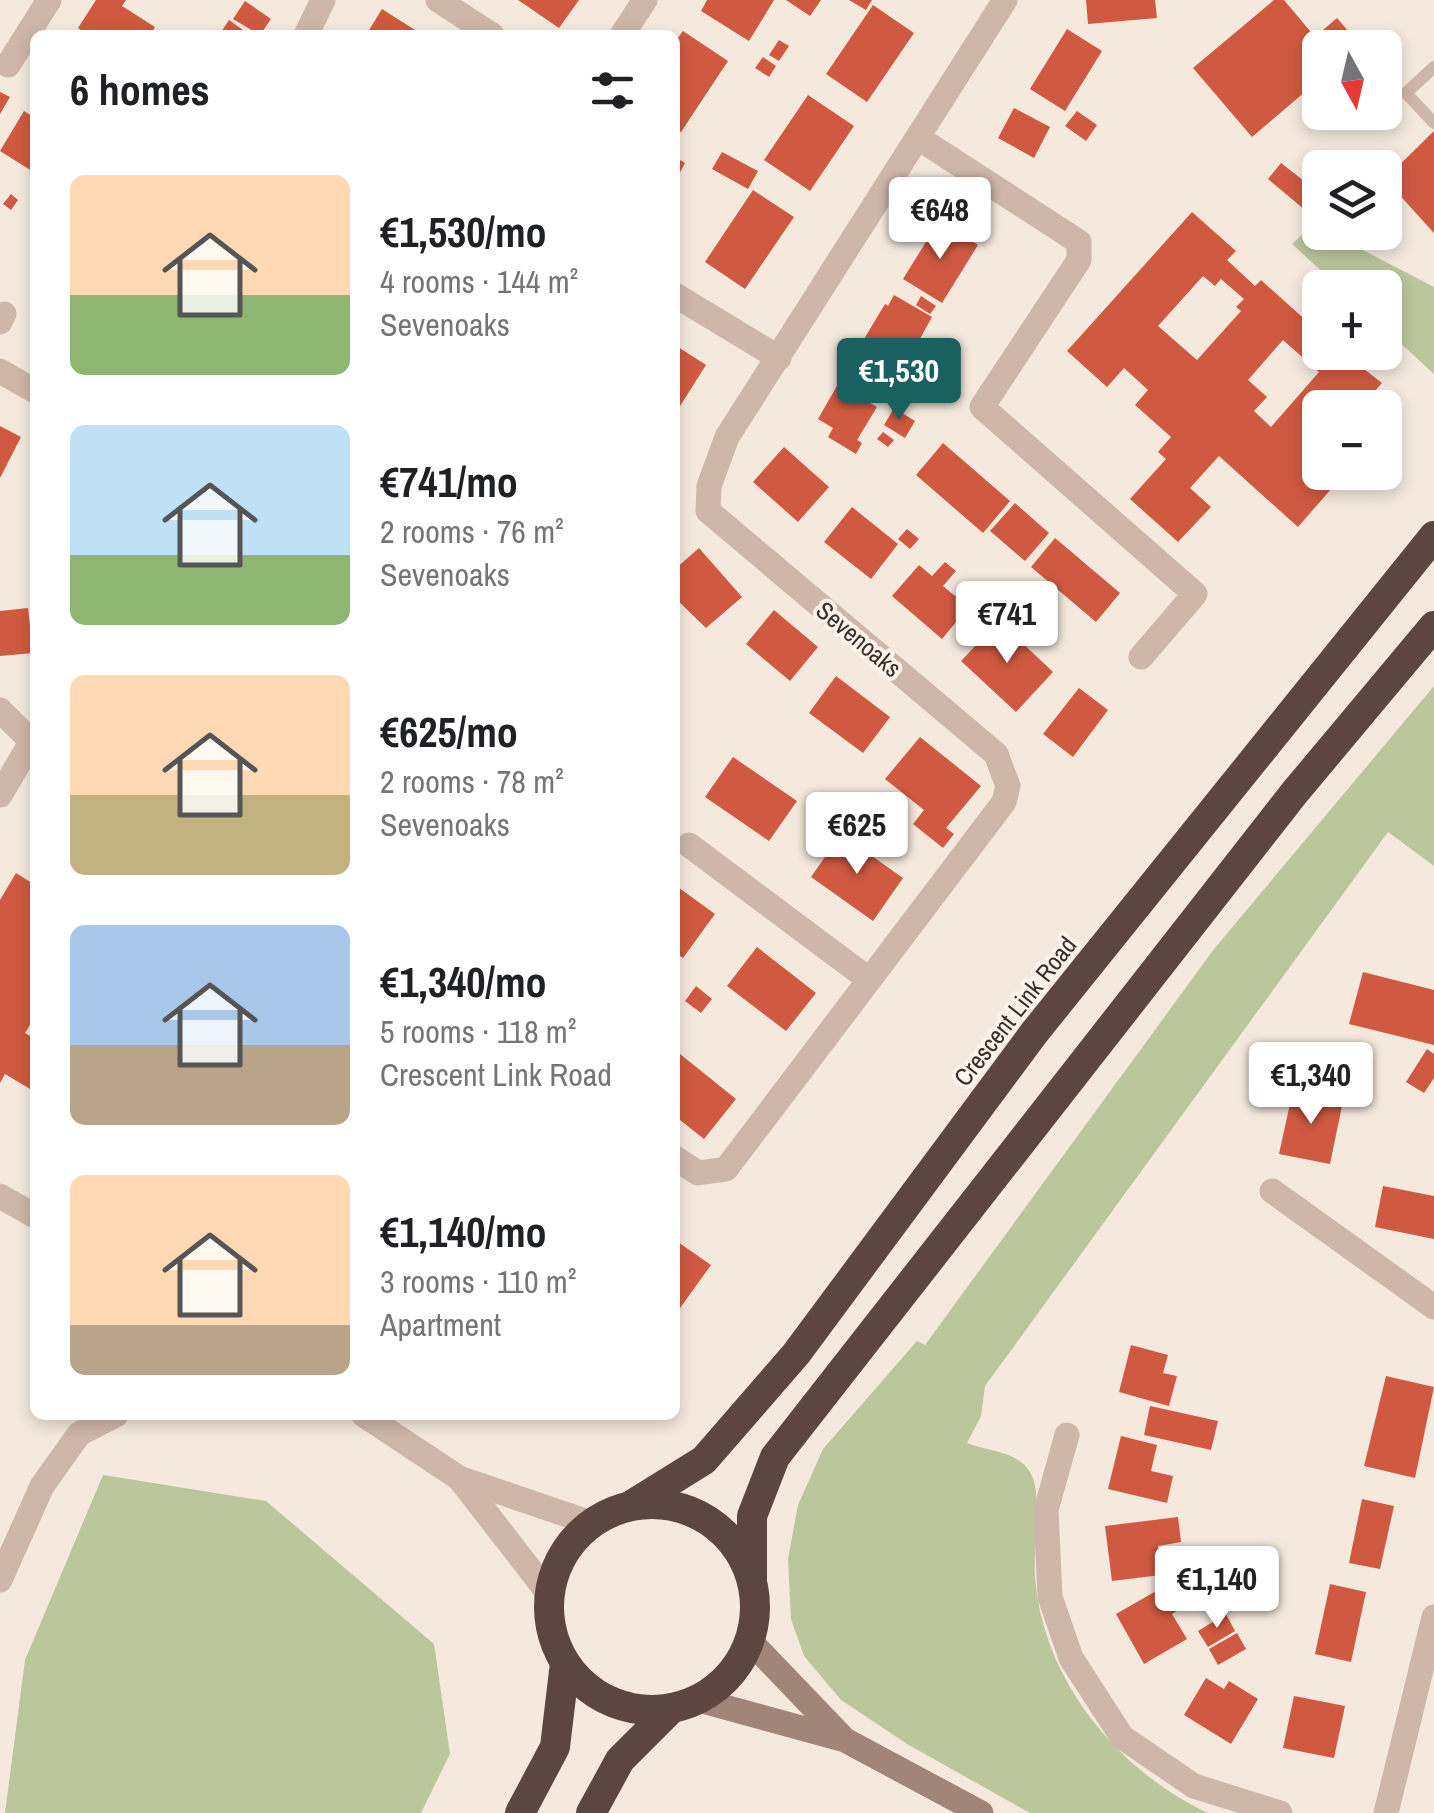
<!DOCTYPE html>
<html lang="en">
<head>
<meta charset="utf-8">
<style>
	:root { --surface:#fff; --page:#f6f6f6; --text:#202124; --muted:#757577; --accent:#1b6060 }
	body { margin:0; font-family:"Archivo Narrow",sans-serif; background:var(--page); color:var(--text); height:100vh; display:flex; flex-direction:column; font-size:38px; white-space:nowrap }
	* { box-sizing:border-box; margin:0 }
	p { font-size:32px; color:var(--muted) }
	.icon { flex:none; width:55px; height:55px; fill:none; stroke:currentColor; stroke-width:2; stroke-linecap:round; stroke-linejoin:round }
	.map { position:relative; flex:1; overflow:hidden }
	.sheet { position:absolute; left:30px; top:30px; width:650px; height:1390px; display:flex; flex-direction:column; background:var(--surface); border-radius:15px; box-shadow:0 5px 15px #0003 }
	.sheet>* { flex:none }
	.needle { width:65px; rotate:172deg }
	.fabs { position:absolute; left:1302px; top:30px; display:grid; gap:20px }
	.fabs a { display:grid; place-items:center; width:100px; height:100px; border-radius:15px; background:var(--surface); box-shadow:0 5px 15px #0003; font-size:50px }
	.price { position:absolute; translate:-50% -85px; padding:0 22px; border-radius:10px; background:#fff; color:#222; font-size:32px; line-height:65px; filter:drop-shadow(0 2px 5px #0008) }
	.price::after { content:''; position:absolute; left:50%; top:60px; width:30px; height:22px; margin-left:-15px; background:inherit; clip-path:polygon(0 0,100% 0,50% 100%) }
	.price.on { background:var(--accent); color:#fff }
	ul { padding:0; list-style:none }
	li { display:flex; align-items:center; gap:30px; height:250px; padding:0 40px }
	li span { display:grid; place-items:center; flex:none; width:280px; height:200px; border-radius:15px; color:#555 }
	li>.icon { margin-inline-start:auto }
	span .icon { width:120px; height:120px; fill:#fffc; stroke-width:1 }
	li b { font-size:42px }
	h2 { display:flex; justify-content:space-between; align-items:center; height:120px; padding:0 40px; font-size:42px }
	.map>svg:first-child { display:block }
	.green { fill:#bbc69c }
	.building { fill:#d05a41; fill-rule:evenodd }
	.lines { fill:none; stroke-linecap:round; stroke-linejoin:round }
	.lane { stroke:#ceb7a9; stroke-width:12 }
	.street { stroke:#ceb7a9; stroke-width:25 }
	.secondary { stroke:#a28579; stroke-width:25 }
	.highway { stroke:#5c463f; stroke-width:30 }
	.labels { text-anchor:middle; stroke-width:8; stroke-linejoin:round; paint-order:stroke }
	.street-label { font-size:25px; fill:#3b2d29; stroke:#fcf3eb }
</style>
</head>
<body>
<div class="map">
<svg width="1434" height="1813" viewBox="0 0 1434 1813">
	<rect width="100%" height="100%" fill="#f5e9de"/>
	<g class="green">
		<polygon points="1315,223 1320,232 1330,233 1434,287 1434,374 1385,329 1385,288 1339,287 1292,244"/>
		<path d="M1434,686V866L1388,832L985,1386L981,1416L967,1443C990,1452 1021,1451 1032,1476C1042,1497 1033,1550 1035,1576C1042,1679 1118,1771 1208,1813H1030L907,1744L841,1700L804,1656L791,1619L788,1559L798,1505L823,1449L917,1341L925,1345L1214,949Z"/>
		<polygon points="103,1475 266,1501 434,1644 450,1754 421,1813 5,1813 25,1660"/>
	</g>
	<g class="building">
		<polygon points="96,0 126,0 122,6 155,27 151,35 88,35 78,28"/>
		<polygon points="518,0 579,0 559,28"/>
		<polygon points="707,0 774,0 749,41 701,11"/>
		<polygon points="786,0 821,0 810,16"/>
		<polygon points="849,0 872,0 866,10"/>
		<polygon points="1086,0 1155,0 1157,18 1088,24"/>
		<polygon points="1274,0 1284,0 1315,37 1337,18 1360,45 1320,48 1320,79 1252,137 1193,68"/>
		<polygon points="245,1 271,19 260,35 233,19"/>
		<polygon points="873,5 914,33 867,102 826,74"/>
		<polygon points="382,9 423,35 366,35"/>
		<polygon points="229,20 250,35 219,35"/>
		<polygon points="1067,29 1102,51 1065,111 1030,89"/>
		<polygon points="683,31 728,61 681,132 675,128 675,42"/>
		<polygon points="779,40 789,46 779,61 769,55"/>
		<polygon points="763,57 776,66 769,77 755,68"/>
		<polygon points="0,92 10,97 0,114"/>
		<polygon points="808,95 854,126 810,191 764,160"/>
		<polygon points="1014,108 1050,127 1034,158 998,138"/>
		<polygon points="24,111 35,118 35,173 0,151"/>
		<polygon points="1077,111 1097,125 1086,141 1065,126"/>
		<polygon points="1434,131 1434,233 1385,179"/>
		<polygon points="722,152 758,171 748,189 712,169"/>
		<polygon points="675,157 685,163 675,182"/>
		<polygon points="1281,163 1318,192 1305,210 1268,179"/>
		<polygon points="753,190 794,217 745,289 705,262"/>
		<polygon points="11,194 18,200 11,210 3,204"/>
		<path d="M1192,212L1236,251L1227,260L1255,286L1261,280L1320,333V352H1342L1382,383L1360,408H1320V452L1307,466L1332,488L1298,527L1219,456L1190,488L1211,507L1178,542L1130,499L1166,459L1158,452L1171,437L1135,405L1148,390L1124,368L1107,387L1067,351ZM1203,276L1215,286L1221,279L1244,299L1236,307L1241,311L1197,360L1158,326ZM1283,340L1319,372L1271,427L1254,411L1267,397L1248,380Z"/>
		<polygon points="939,221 978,245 942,303 903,279"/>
		<polygon points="894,295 932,317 895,384 852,359 885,304 888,306"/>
		<polygon points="921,296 936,306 930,314 916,305"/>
		<polygon points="675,345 706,365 675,414"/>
		<polygon points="838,384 877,407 857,440 862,443 856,454 828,437 833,428 818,419"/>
		<polygon points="894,408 915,421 905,438 884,425"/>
		<polygon points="0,426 21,437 0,478"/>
		<polygon points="883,432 894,440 888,447 877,439"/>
		<polygon points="943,443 1010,501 983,533 916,475"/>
		<polygon points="784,447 829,487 798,522 753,482"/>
		<polygon points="1015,503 1049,533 1025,561 990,531"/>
		<polygon points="852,507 898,544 871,579 824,542"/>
		<polygon points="907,529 919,539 910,549 898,539"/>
		<polygon points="1055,538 1120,593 1096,622 1031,567"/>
		<polygon points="699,548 742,597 706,628 675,598 675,569"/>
		<polygon points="945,562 956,571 943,586 955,596 964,585 977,597 942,639 892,596 919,565 932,576"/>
		<polygon points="1003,589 1018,602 1001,621 986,608"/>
		<polygon points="28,608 33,653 0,656 0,611"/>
		<polygon points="774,610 818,647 790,681 746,644"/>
		<polygon points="999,621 1053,672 1016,712 961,661"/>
		<polygon points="836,676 890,717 863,753 809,713"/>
		<polygon points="1079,688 1108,710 1073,757 1043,734"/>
		<polygon points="920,737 981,786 946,828 954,834 943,848 913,824 924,810 885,779"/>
		<polygon points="733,757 797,801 769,841 705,797"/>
		<polygon points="841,834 903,878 873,921 811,877"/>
		<polygon points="16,873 35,885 35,1017 25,1033 35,1039 35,1092 5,1074 0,1083 0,900"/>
		<polygon points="675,885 715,914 683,958 675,952"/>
		<polygon points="757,947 816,993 786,1031 727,986"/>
		<polygon points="1363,972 1434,990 1434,1045 1349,1024"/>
		<polygon points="696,986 712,999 701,1013 685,1001"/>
		<polygon points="1427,1049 1434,1054 1434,1078 1424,1093 1406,1082"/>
		<polygon points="675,1050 736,1099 704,1139 675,1116"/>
		<polygon points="1293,1090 1343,1101 1330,1164 1279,1154"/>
		<polygon points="1383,1186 1434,1196 1434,1239 1375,1227"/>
		<polygon points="675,1240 711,1265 675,1315"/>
		<polygon points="1131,1345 1168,1355 1163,1373 1177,1376 1169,1406 1119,1392"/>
		<polygon points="1386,1376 1434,1387 1415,1478 1364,1466"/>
		<polygon points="1150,1406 1218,1421 1211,1450 1144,1435"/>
		<polygon points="1121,1436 1157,1445 1151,1471 1173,1476 1167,1503 1108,1489"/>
		<polygon points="1362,1499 1394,1506 1380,1569 1349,1563"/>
		<polygon points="1178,1517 1181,1542 1158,1546 1161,1575 1112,1581 1105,1526"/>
		<polygon points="1212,1552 1216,1570 1185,1577 1181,1558"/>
		<polygon points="1177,1579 1190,1603 1172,1614 1187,1639 1144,1664 1116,1614"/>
		<polygon points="1330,1584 1366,1592 1351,1662 1315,1654"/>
		<polygon points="1226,1614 1235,1631 1208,1647 1198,1631"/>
		<polygon points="1237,1633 1246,1649 1218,1665 1209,1649"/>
		<polygon points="1206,1678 1224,1689 1229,1681 1258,1699 1231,1744 1184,1715"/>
		<polygon points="1294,1696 1345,1706 1334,1758 1283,1748"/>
	</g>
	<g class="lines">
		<polyline class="lane" points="1434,67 1406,93 1434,123"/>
		<g class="street">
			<polyline points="438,0 492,35"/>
			<polyline points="306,35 323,0"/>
			<polyline points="622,35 645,0"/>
			<polyline points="8,65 49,0"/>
			<polyline points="920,139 1079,242 1079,260 982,407 1195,594 1141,657"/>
			<polyline points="675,295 779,358"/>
			<polyline points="0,322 4,314"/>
			<polyline points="0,371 35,391"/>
			<polyline points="0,710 30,740"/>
			<polyline points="0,795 35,736"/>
			<polyline points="689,845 867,978"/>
			<polyline points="675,1158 698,1173 726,1169 1004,802 1008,786 996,754 708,511 709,486 727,437 1005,0"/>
			<polyline points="1272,1191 1434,1307"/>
			<polyline points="0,1196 35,1216"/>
			<polyline points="364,1415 459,1478 591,1523"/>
			<polyline points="1067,1435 1046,1510 1050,1597 1071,1658 1122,1737 1194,1786 1280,1813"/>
			<polyline points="459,1478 549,1594"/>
			<polyline points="0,1580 42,1486 79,1434 116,1415"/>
			<polyline points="1386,1813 1434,1617"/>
		</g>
		<g class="secondary">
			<polyline points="750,1641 841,1736"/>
			<polyline points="699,1700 845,1740 981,1813"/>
		</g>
		<g class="highway">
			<circle cx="652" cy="1607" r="103"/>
			<polyline points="630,1506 704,1460 796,1354 1034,1033 1434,536"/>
			<polyline points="752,1580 752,1516 775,1457 1295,792 1434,626"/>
			<polyline points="520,1813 555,1747 565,1663"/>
			<polyline points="591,1813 620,1760 672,1708"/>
		</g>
	</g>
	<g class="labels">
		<g class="street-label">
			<text transform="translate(859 639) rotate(40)" y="9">Sevenoaks</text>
			<text transform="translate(1015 1011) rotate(-52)" y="9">Crescent Link Road</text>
		</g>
	</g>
</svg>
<div class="fabs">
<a><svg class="needle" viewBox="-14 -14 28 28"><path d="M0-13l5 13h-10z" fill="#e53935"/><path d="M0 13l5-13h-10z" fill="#757577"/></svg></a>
<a><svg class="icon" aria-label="layers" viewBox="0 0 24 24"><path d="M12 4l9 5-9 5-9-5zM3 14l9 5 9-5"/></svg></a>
<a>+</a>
<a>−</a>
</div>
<b class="price" style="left:940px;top:262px">€648</b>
<b class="price on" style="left:899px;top:423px">€1,530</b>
<b class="price" style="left:1007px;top:666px">€741</b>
<b class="price" style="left:857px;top:877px">€625</b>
<b class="price" style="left:1311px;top:1127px">€1,340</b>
<b class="price" style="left:1217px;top:1631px">€1,140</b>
<section class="sheet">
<h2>6 homes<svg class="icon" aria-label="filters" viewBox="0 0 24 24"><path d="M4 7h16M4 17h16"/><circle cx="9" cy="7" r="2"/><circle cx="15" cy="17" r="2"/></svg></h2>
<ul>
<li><span style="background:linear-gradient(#ffd9b3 60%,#8fb573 0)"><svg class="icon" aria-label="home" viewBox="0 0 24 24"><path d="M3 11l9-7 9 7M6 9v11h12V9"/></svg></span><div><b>€1,530/mo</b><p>4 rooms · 144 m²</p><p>Sevenoaks</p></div></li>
<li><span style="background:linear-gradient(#bfe0f5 65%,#8fb573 0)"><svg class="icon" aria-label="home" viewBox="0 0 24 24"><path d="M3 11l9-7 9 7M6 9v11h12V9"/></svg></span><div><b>€741/mo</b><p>2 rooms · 76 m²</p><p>Sevenoaks</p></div></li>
<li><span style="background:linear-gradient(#ffd9b3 60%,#c2b280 0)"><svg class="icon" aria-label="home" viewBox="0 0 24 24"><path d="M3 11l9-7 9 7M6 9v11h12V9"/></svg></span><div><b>€625/mo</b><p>2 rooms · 78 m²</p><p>Sevenoaks</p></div></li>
<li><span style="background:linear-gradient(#a9c7e8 60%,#b9a48a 0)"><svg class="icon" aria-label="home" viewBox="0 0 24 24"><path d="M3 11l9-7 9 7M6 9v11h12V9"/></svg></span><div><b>€1,340/mo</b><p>5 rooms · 118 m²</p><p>Crescent Link Road</p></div></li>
<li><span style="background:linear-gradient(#ffd9b3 75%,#b9a48a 0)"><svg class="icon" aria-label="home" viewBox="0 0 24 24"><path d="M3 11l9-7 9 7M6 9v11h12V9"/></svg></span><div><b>€1,140/mo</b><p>3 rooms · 110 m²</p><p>Apartment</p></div></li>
</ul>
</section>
</div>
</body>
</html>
